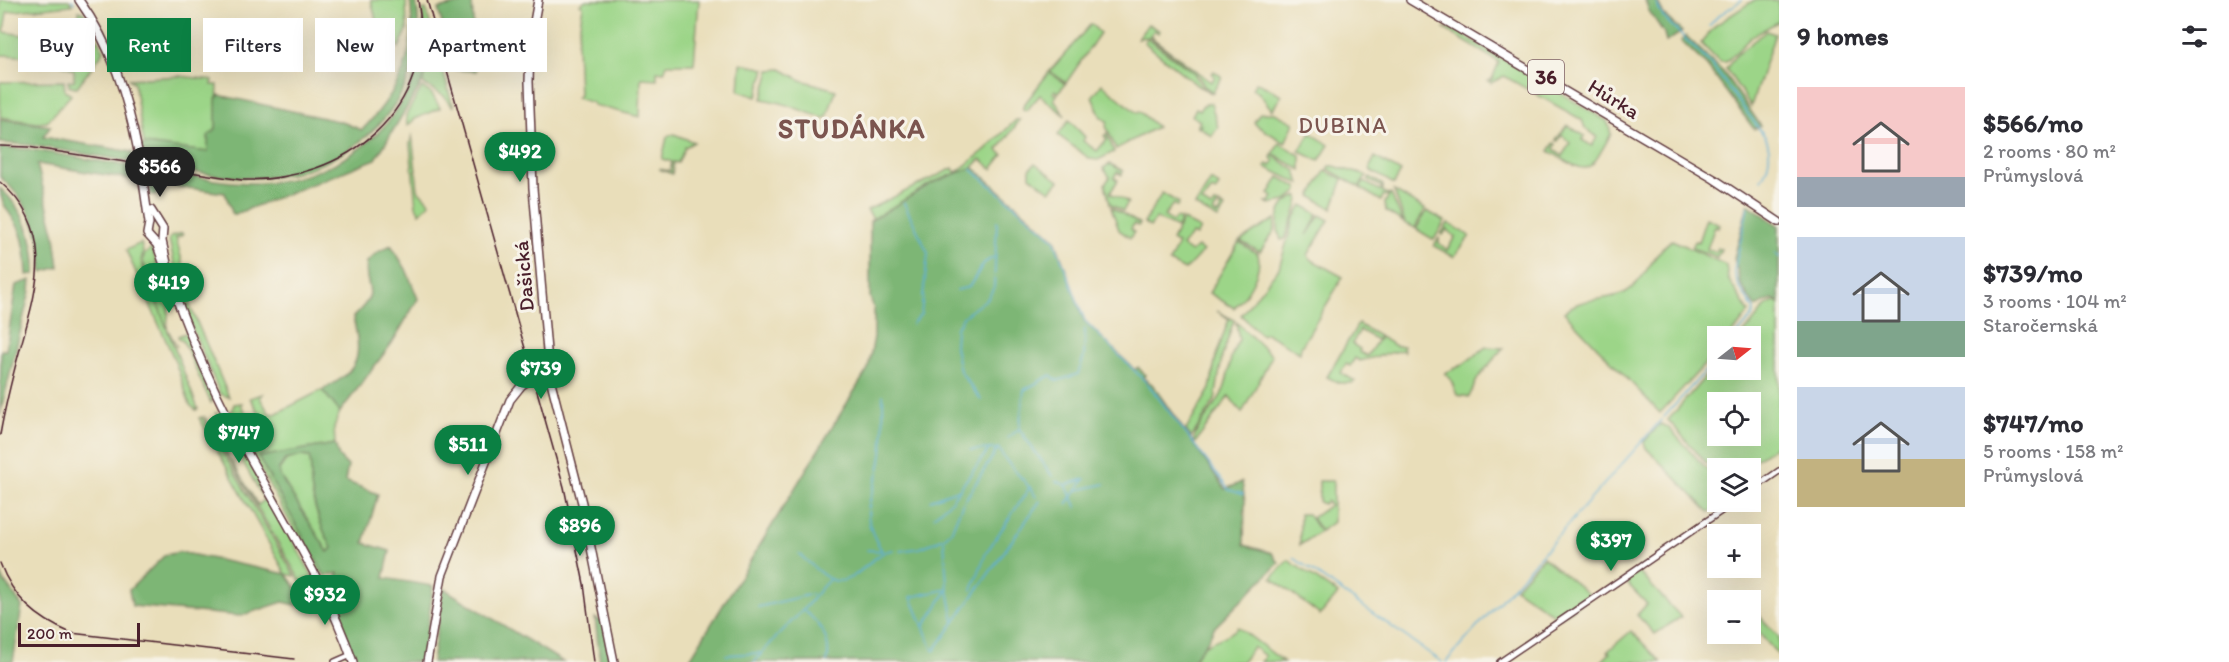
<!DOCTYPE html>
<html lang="en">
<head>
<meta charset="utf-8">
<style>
	:root { --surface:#fff; --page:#f2f2f3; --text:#2b2b33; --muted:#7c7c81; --accent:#0b8043 }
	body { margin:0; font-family:Itim,sans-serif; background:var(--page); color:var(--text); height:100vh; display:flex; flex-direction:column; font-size:22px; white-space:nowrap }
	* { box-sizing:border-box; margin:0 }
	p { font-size:20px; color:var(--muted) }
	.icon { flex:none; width:33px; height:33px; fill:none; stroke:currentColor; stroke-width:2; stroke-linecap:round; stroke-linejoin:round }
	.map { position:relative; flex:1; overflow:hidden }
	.drawer { display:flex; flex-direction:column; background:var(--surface); width:450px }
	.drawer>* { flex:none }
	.guide { position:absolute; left:18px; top:18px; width:570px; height:54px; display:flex; gap:12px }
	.needle { width:39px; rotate:73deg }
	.controls { position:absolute; left:1707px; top:326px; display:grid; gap:12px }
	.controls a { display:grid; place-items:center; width:54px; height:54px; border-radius:0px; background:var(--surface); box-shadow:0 6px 24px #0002; font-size:30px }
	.scale { position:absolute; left:18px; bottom:15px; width:122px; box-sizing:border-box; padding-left:6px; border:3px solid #4a1f2b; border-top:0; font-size:16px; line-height:21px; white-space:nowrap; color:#4a1f2b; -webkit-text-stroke:4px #f7f3e8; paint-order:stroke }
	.price { position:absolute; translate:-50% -51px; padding:0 14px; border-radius:21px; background:var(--accent); color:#fff; font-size:20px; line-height:39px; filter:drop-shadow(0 2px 3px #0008) }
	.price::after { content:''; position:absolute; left:50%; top:36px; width:18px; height:14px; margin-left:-9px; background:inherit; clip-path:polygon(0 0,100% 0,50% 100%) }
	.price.selected { background:#222; color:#fff }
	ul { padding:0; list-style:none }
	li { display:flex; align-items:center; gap:18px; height:150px; padding:0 18px }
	li span { display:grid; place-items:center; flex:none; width:168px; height:120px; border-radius:0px; color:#555 }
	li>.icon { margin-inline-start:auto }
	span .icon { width:72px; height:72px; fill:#fffc; stroke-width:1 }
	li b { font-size:26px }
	h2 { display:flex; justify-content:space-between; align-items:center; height:72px; padding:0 18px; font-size:26px }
	.tag { padding:0 21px; border-radius:0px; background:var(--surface); box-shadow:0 6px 24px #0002; font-size:21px; line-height:54px }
	.tag.selected { background:var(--accent); color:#fff }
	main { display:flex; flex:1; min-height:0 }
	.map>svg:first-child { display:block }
	.green { fill:#9cd588; stroke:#737a5a; stroke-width:1.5; fill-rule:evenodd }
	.forest { fill:#7db674; stroke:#646a50; stroke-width:1.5; fill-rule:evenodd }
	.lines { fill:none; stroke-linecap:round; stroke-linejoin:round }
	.stream { stroke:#5cafd7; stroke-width:1.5 }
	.minor-casing { stroke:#623c40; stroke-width:8 }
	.major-casing { stroke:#623c40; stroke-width:10 }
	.minor { stroke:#fff; stroke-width:5 }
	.major { stroke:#fff; stroke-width:7 }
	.rail { stroke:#4a1f2b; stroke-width:1.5 }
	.major-bridge-casing { stroke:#623c40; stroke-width:10; stroke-linecap:butt }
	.major-bridge { stroke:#fff; stroke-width:7 }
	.labels { text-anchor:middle; stroke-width:6; stroke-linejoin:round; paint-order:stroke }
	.shield { fill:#f7f3e8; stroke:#7e5f64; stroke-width:1.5 }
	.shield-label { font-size:20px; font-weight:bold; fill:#4a1f2b }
	.street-label { font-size:21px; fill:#4a1f2b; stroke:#f7f3e8 }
	.neighbourhood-label { font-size:22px; letter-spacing:1.5px; fill:#7c554f; stroke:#f7f3e8 }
	.district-label { font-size:27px; font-weight:bold; letter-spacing:1.5px; fill:#7c554f; stroke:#f7f3e8 }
</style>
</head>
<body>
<main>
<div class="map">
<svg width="1779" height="662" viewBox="0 0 1779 662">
	<rect width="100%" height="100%" fill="#f7f3e8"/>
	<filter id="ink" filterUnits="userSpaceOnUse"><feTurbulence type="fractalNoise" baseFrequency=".0167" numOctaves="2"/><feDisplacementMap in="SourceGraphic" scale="12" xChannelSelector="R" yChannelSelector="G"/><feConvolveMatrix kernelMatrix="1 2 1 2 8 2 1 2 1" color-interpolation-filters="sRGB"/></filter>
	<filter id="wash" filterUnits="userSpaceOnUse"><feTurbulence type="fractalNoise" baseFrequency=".008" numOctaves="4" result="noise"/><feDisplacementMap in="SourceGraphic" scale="24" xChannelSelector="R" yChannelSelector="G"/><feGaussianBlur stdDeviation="1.35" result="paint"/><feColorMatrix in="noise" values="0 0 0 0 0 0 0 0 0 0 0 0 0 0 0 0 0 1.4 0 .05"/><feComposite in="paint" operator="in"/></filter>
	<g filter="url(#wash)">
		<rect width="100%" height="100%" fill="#e9deba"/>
		<g class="green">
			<path d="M0,0H69L72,5L7,12L4,32L49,39L77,49L94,41L79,14V11L83,12L104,51L77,87L69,86L68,81L74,80V70C50,57 27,56 0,55Z"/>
			<polygon points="371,0 406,0 407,30 399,48 387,34 380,36"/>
			<polygon points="586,0 699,0 694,64 667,64 664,72 657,71 657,79 641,78 640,117 593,105 593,103 576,98 579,95 577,43 583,6 580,4"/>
			<polygon points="1754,0 1779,0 1779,21 1751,37 1726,62 1719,62 1701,43 1716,25"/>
			<path d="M426,9L451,100L454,106L453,107L444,96L422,83C436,54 424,38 422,10Z"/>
			<polygon points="1091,24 1100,33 1066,83 1050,71"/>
			<polygon points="1148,24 1160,31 1158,33 1154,30 1150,36 1211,82 1215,77 1212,74 1214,71 1222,77 1213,92 1204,86 1198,75 1149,37 1138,38"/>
			<path d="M1443,28L1454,29L1607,121L1611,134C1587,176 1591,176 1549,151L1554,143L1556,144L1554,149L1562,156L1570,143L1562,135L1558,141L1556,140L1567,125L1585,136L1582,140L1592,146L1597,137L1585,128L1582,120L1504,76L1491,83L1488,81L1492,79L1499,62Z"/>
			<polygon points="1766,31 1775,34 1751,106 1726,69 1736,55"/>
			<polygon points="1147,38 1194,73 1202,87 1212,93 1198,86 1144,42"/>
			<polygon points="741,63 765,69 757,97 739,91"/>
			<polygon points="781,69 801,80 836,90 827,117 823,118 781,103 762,99 770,70"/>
			<polygon points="1049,72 1065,84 1058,93 1055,90 1053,93 1057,95 1054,99 1065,116 1040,95 1027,110 1023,110 1023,106"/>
			<polygon points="180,76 213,80 212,85 218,85 216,129 208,152 144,144 134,83 129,79"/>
			<polygon points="64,81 65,91 71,95 47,122 37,123 0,117 0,82"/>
			<polygon points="1256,82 1282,95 1272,110 1259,93 1252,89"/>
			<polygon points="1102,84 1137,113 1139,111 1157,127 1116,149 1106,126 1108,122 1101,117 1092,97"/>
			<polygon points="422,87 432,94 440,108 415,119 407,126 406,115"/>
			<polygon points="1211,103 1218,127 1212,136 1201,128 1201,124 1199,128 1197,127 1200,121 1192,116 1196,108 1200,110 1203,105"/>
			<polygon points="1260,113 1275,113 1294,123 1285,143 1256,125 1254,122"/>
			<polygon points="1016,120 1020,120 998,150 1003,155 992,169 981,159 973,167 932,183 873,219 867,210 953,168 955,172 958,171 985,150"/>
			<polygon points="1069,120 1085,137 1083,141 1097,151 1107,139 1104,136 1107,133 1114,152 1098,160 1090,159 1058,135"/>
			<polygon points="1311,133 1329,145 1319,161 1299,151"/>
			<polygon points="412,134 418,190 430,203 420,213 416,206 410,144"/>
			<polygon points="674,134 694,142 685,147 678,163 674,162 672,174 659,169 670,171 672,162 662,159 667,137"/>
			<polygon points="1279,143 1301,156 1301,170 1273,154"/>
			<polygon points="1272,155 1296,171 1300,184 1265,167 1267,164 1271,166 1274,161 1271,158"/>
			<polygon points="1375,157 1401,172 1394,184 1371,171 1370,167"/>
			<polygon points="1035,163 1059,181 1050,191 1030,176 1030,169"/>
			<polygon points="1110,164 1123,171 1122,175 1117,172 1114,178 1118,180 1110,193 1128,202 1123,211 1110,204 1105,184 1110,177 1103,168"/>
			<polygon points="1330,166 1334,166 1367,176 1359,187 1328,169"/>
			<polygon points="1325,171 1343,179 1332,209 1311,196"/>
			<polygon points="1279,177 1297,187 1298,191 1286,201 1269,204 1265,202 1270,202 1273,197 1269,194"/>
			<polygon points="1370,177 1383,185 1383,193 1391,194 1403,222 1386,211 1385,203 1389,195 1383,196 1381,201 1360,188 1364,182 1381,191 1382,187 1368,180"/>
			<polygon points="1211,180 1219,186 1215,192 1212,190 1202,202 1211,208 1214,204 1219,204 1213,212 1217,215 1220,211 1220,205 1225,208 1218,219 1195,206"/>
			<polygon points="1394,191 1425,209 1415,228 1405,223"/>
			<polygon points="1162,193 1179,203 1177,207 1173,204 1164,216 1173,222 1175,218 1181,219 1177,228 1156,218 1150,227 1144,223"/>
			<path d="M1299,196C1301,203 1288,229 1285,239L1281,240C1274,222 1278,201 1299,196Z"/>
			<polygon points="1302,205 1318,214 1307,235 1320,215 1329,220 1308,255 1310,259 1343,277 1301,347 1300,353 1266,333 1261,335 1241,315 1279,268 1293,221"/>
			<polygon points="1111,207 1140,224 1138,226 1134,224 1131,229 1134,232 1130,238 1119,230"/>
			<polygon points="1427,211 1445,221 1434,240 1416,229"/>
			<polygon points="1706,218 1719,224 1718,227 1715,226 1707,249 1716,252 1718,248 1721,249 1717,257 1692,248 1695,241 1698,242"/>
			<polygon points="1275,219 1275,230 1260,252 1240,241"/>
			<polygon points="1183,220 1200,229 1196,236 1192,234 1182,246 1191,252 1197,247 1203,251 1185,270 1169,262 1178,244 1172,240"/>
			<polygon points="1448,223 1470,236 1454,257 1434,246 1439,238 1439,243 1447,250 1455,237 1447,229 1443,235 1441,234"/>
			<polygon points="182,233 183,235 176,238 186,276 182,278 191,308 229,397 220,394 177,292 177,276 169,239 172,236"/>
			<path d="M1672,240L1726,265L1728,279L1749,312L1731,336H1718L1717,351L1660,413L1564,312C1581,296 1607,302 1626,292C1646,280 1653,252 1672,240Z"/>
			<path d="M1239,242L1258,254C1263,271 1246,297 1234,308L1209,293Z"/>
			<polygon points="141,243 143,252 141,261 198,409 196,410 190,405 175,361 126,250"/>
			<polygon points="152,248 169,304 167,328 177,347 167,329 143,261 144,255"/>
			<path d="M1775,301L1779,304V444L1743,468H1718L1717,475L1668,420L1717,363L1718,369H1750V336H1742L1765,307ZM1718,402H1750V435H1718Z"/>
			<polygon points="1217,311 1234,320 1222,357 1215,400 1191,438 1186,430 1210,389 1216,356 1229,319"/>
			<path d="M1236,322L1272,356L1242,413L1229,396L1195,443L1193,442C1198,422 1217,407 1224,389C1231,370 1227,359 1239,340Z"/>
			<polygon points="1358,324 1379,336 1377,340 1360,330 1352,344 1360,349 1359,352 1367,356 1380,337 1396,346 1403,346 1404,352 1402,350 1360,361 1355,358 1350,366 1346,364 1341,373 1355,381 1353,383 1339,383 1327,377"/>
			<polygon points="186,333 214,397 211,403 183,341 179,339 178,336"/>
			<polygon points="1486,347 1503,348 1478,378 1469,397 1457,395 1450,378 1445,373 1462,365"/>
			<polygon points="322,390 340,412 334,427 335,444 258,457 323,572 319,574 252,454 232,410 234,404 242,403 241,405 254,428 264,422 250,398 263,394 260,398 269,413 275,414"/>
			<polygon points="216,413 224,417 313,577 301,582 204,416 258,505 264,500"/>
			<polygon points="202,417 295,576 286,574 199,418"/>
			<polygon points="1660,424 1668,427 1717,480 1718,501 1727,501 1710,512 1708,511 1646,448 1644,442"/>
			<path d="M301,456L309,457C313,468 310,474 311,485C313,507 321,528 332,548L328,552L280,476L279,470L286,460Z"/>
			<polygon points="1319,481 1333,481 1333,522 1321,531 1312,518 1330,505 1327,501 1323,504 1319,502"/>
			<polygon points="1300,514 1308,514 1320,532 1300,545"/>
			<polygon points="1628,525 1644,540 1637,549 1625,538 1615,549 1608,543"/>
			<polygon points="1543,557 1591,596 1559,618 1515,588"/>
			<polygon points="1288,560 1338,594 1320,615 1272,578"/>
			<polygon points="1638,571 1681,617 1655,634 1637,615 1647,604 1625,581"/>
			<polygon points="1750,606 1779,637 1779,656 1751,624"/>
			<path d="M1238,627L1284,662H1261L1265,656L1253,647L1242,662H1199L1195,659C1202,638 1225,642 1238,627Z"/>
			<polygon points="1631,631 1661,662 1601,662 1610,653 1608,651"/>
		</g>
		<g class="forest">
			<path d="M410,0H416C433,98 353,174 259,178C221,179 182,169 145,163L141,146L144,144L208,152V136L216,129V99L219,95L342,122L362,130C398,93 418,53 410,0Z"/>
			<polygon points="1645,0 1657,0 1664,15 1682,32 1666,42 1664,33 1649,11"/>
			<polygon points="472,1 476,71 455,70 438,9"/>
			<path d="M423,20L429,39L424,79L376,159L233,215L225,193L165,185L158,189L156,195H151L146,168C183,174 222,184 260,183C350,178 424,114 423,20Z"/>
			<polygon points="1686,36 1723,72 1761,126 1754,129 1707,66 1681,41"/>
			<polygon points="0,119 51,126 43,137 132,152 134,162 29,145 0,143"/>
			<path d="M0,148L28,149L135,167L137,180L37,164L55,236L59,267L42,272C43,234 29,202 0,177Z"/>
			<polygon points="970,168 974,168 1055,239 1084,320 1135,370 1138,367 1145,375 1143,378 1152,384 1225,489 1242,482 1245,501 1244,545 1272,553 1279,563 1214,628 1207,642 1191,662 688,662 868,369 874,337 874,309 870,297 870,221 932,183"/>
			<path d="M0,188C25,210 36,241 35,274L27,275C26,260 26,246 20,231C13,215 0,206 0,188Z"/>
			<polygon points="1748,204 1779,226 1779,303 1774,299 1755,307 1741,285 1734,258"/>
			<path d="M391,245L406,269L418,299L392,343L340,412L322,390C361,370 362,357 353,317C384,288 362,291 367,262L376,253Z"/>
			<polygon points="31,280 30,291 0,415 1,350 6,350 16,285"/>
			<path d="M335,444L339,457L348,466L345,481L378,494L364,543L390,551L384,578L433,586L423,662H356L338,616L334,594L338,573L325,576L258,457ZM301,456L309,457C313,468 310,475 311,485C314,508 321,528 332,548L328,552L280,476L279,469L285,460Z"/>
			<polygon points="180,552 286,574 303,597 301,606 283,602 240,616 132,606 129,590 165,555"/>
			<polygon points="0,571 4,581 22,606 13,662 0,662"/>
			<polygon points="443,588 563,662 432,662"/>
			<polygon points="595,618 604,622 612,662 600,662"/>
		</g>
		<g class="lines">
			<g class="stream">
				<polyline points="72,0 74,3"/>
				<polyline points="85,0 88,4"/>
				<path d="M1655,0L1663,17L1711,64L1766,138C1772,152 1769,168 1761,180"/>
				<polyline points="1709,26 1718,16 1742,0"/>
				<polyline points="971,169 1054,239 1085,321 1148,384 1229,490 1243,494"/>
				<polyline points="904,203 928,253 921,314 912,324"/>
				<polyline points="1775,253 1779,257"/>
				<polyline points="957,290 969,287 984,263 994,257"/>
				<polyline points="1736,336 1752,317 1754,310 1739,286 1734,271 1748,206"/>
				<polyline points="981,400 960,371 955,347 956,328 964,316 988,298 994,287 997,221"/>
				<polyline points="1664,417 1718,357"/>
				<polyline points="1019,429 1053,477"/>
				<polyline points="1008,438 1019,429 1024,390 1051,375 1057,381 1078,374 1084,356 1085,329"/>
				<path d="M999,449C1008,468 1026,479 1036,497"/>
				<polyline points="970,450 997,449"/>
				<polyline points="1056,481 1066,485 1085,479"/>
				<polyline points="1066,485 1077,508"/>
				<polyline points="1077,490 1105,484"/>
				<polyline points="930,500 960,489"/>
				<polyline points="1067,504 1084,480"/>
				<polyline points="934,516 950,502 989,449"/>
				<polyline points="944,540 947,585 954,621"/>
				<polyline points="867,550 881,551"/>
				<path d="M882,551C856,510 873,502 881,461C885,440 883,417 883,395"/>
				<polyline points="900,551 920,548 944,538 951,532 962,505 998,448"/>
				<path d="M799,554C809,562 821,576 832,580C855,588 872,551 893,550"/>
				<polyline points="1294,558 1442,662"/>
				<polyline points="972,590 986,553 1030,487"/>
				<polyline points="758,607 812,594"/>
				<path d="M804,611C820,622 832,641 827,662"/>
				<polyline points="924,626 948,589"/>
				<polyline points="933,650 911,597 948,589"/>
				<polyline points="934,651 1040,501"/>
				<polyline points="726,655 760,653"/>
				<path d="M754,662C769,644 784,629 800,613C811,602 818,590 829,580"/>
				<polyline points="1446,662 1661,420"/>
			</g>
		</g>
	</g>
	<g filter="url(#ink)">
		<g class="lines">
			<defs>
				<g id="minor">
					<polyline points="1750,491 1779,471"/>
					<polyline points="335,662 351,655"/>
					<polyline points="1500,662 1736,501"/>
				</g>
				<g id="major">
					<path d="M79,0C112,46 127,96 138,151"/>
					<polyline points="538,0 530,44 529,82 533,188 549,374 582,503 614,662"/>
					<polyline points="1410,0 1714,179 1779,222"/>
					<path d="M143,181L149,223L147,234L157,245C180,310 204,374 237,434C277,509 325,581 353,662"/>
					<polyline points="151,210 163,229 162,241 167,263"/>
					<polyline points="427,662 442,576 510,400 522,385 548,368"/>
				</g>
			</defs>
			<use href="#minor" class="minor-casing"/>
			<use href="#major" class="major-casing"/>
			<use href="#minor" class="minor"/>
			<use href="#major" class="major"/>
			<g class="rail">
				<polyline points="427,0 564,487 584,584 594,662"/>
				<path d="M0,146L28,147L242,180C344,182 438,111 418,0"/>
				<path d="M0,182C57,230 37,289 20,349C12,378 5,406 0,435"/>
				<path d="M0,563C13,598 37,619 71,633L294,659"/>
			</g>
			<defs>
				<polyline id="major-bridge" points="138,151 143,181"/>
			</defs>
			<use href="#major-bridge" class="major-bridge-casing"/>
			<use href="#major-bridge" class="major-bridge"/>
		</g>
	</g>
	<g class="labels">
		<rect class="shield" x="1528" y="60" width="36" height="34" rx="4.5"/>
		<g class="shield-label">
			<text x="1546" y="84">36</text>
		</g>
		<g class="street-label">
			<text transform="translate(1614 99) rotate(32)" y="7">Hůrka</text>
			<text transform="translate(524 276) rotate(-95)" y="7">Dašická</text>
		</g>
		<g class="neighbourhood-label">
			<text x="1343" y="133">DUBINA</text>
		</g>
		<g class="district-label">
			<text x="852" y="138">STUDÁNKA</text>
		</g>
	</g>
</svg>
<div class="controls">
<a><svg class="needle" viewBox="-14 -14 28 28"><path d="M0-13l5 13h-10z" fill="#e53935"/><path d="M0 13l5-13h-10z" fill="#7c7c81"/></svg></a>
<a><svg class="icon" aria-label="locate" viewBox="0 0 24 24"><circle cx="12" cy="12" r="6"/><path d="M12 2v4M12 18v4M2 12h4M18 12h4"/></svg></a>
<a><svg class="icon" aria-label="layers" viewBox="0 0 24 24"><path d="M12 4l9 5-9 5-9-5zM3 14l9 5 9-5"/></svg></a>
<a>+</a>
<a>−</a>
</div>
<div class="scale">200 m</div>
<b class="price" style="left:520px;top:183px">$492</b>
<b class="price selected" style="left:160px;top:198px">$566</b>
<b class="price" style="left:169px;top:314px">$419</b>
<b class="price" style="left:541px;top:400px">$739</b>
<b class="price" style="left:239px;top:464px">$747</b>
<b class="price" style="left:468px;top:476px">$511</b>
<b class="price" style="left:580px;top:557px">$896</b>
<b class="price" style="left:1611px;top:572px">$397</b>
<b class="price" style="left:325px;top:626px">$932</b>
<div class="guide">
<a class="tag">Buy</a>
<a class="tag selected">Rent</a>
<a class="tag">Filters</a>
<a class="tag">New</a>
<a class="tag">Apartment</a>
</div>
</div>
<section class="drawer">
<h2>9 homes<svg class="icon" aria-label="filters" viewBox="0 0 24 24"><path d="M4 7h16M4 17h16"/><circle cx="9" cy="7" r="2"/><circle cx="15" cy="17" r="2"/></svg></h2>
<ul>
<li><span style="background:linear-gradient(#f6c9c9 75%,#9aa5b1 0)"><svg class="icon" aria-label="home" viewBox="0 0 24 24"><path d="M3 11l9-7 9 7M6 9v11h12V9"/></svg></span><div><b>$566/mo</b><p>2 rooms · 80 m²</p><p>Průmyslová</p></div></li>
<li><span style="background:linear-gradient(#c9d6e8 70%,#7fa58c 0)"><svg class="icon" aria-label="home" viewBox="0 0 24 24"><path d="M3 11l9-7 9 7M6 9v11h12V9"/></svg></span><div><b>$739/mo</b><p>3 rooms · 104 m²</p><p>Staročernská</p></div></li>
<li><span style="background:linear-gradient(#c9d6e8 60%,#c2b280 0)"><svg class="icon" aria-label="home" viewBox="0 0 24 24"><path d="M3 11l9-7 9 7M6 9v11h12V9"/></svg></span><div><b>$747/mo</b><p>5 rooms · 158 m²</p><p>Průmyslová</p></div></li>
</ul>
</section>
</main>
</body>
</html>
